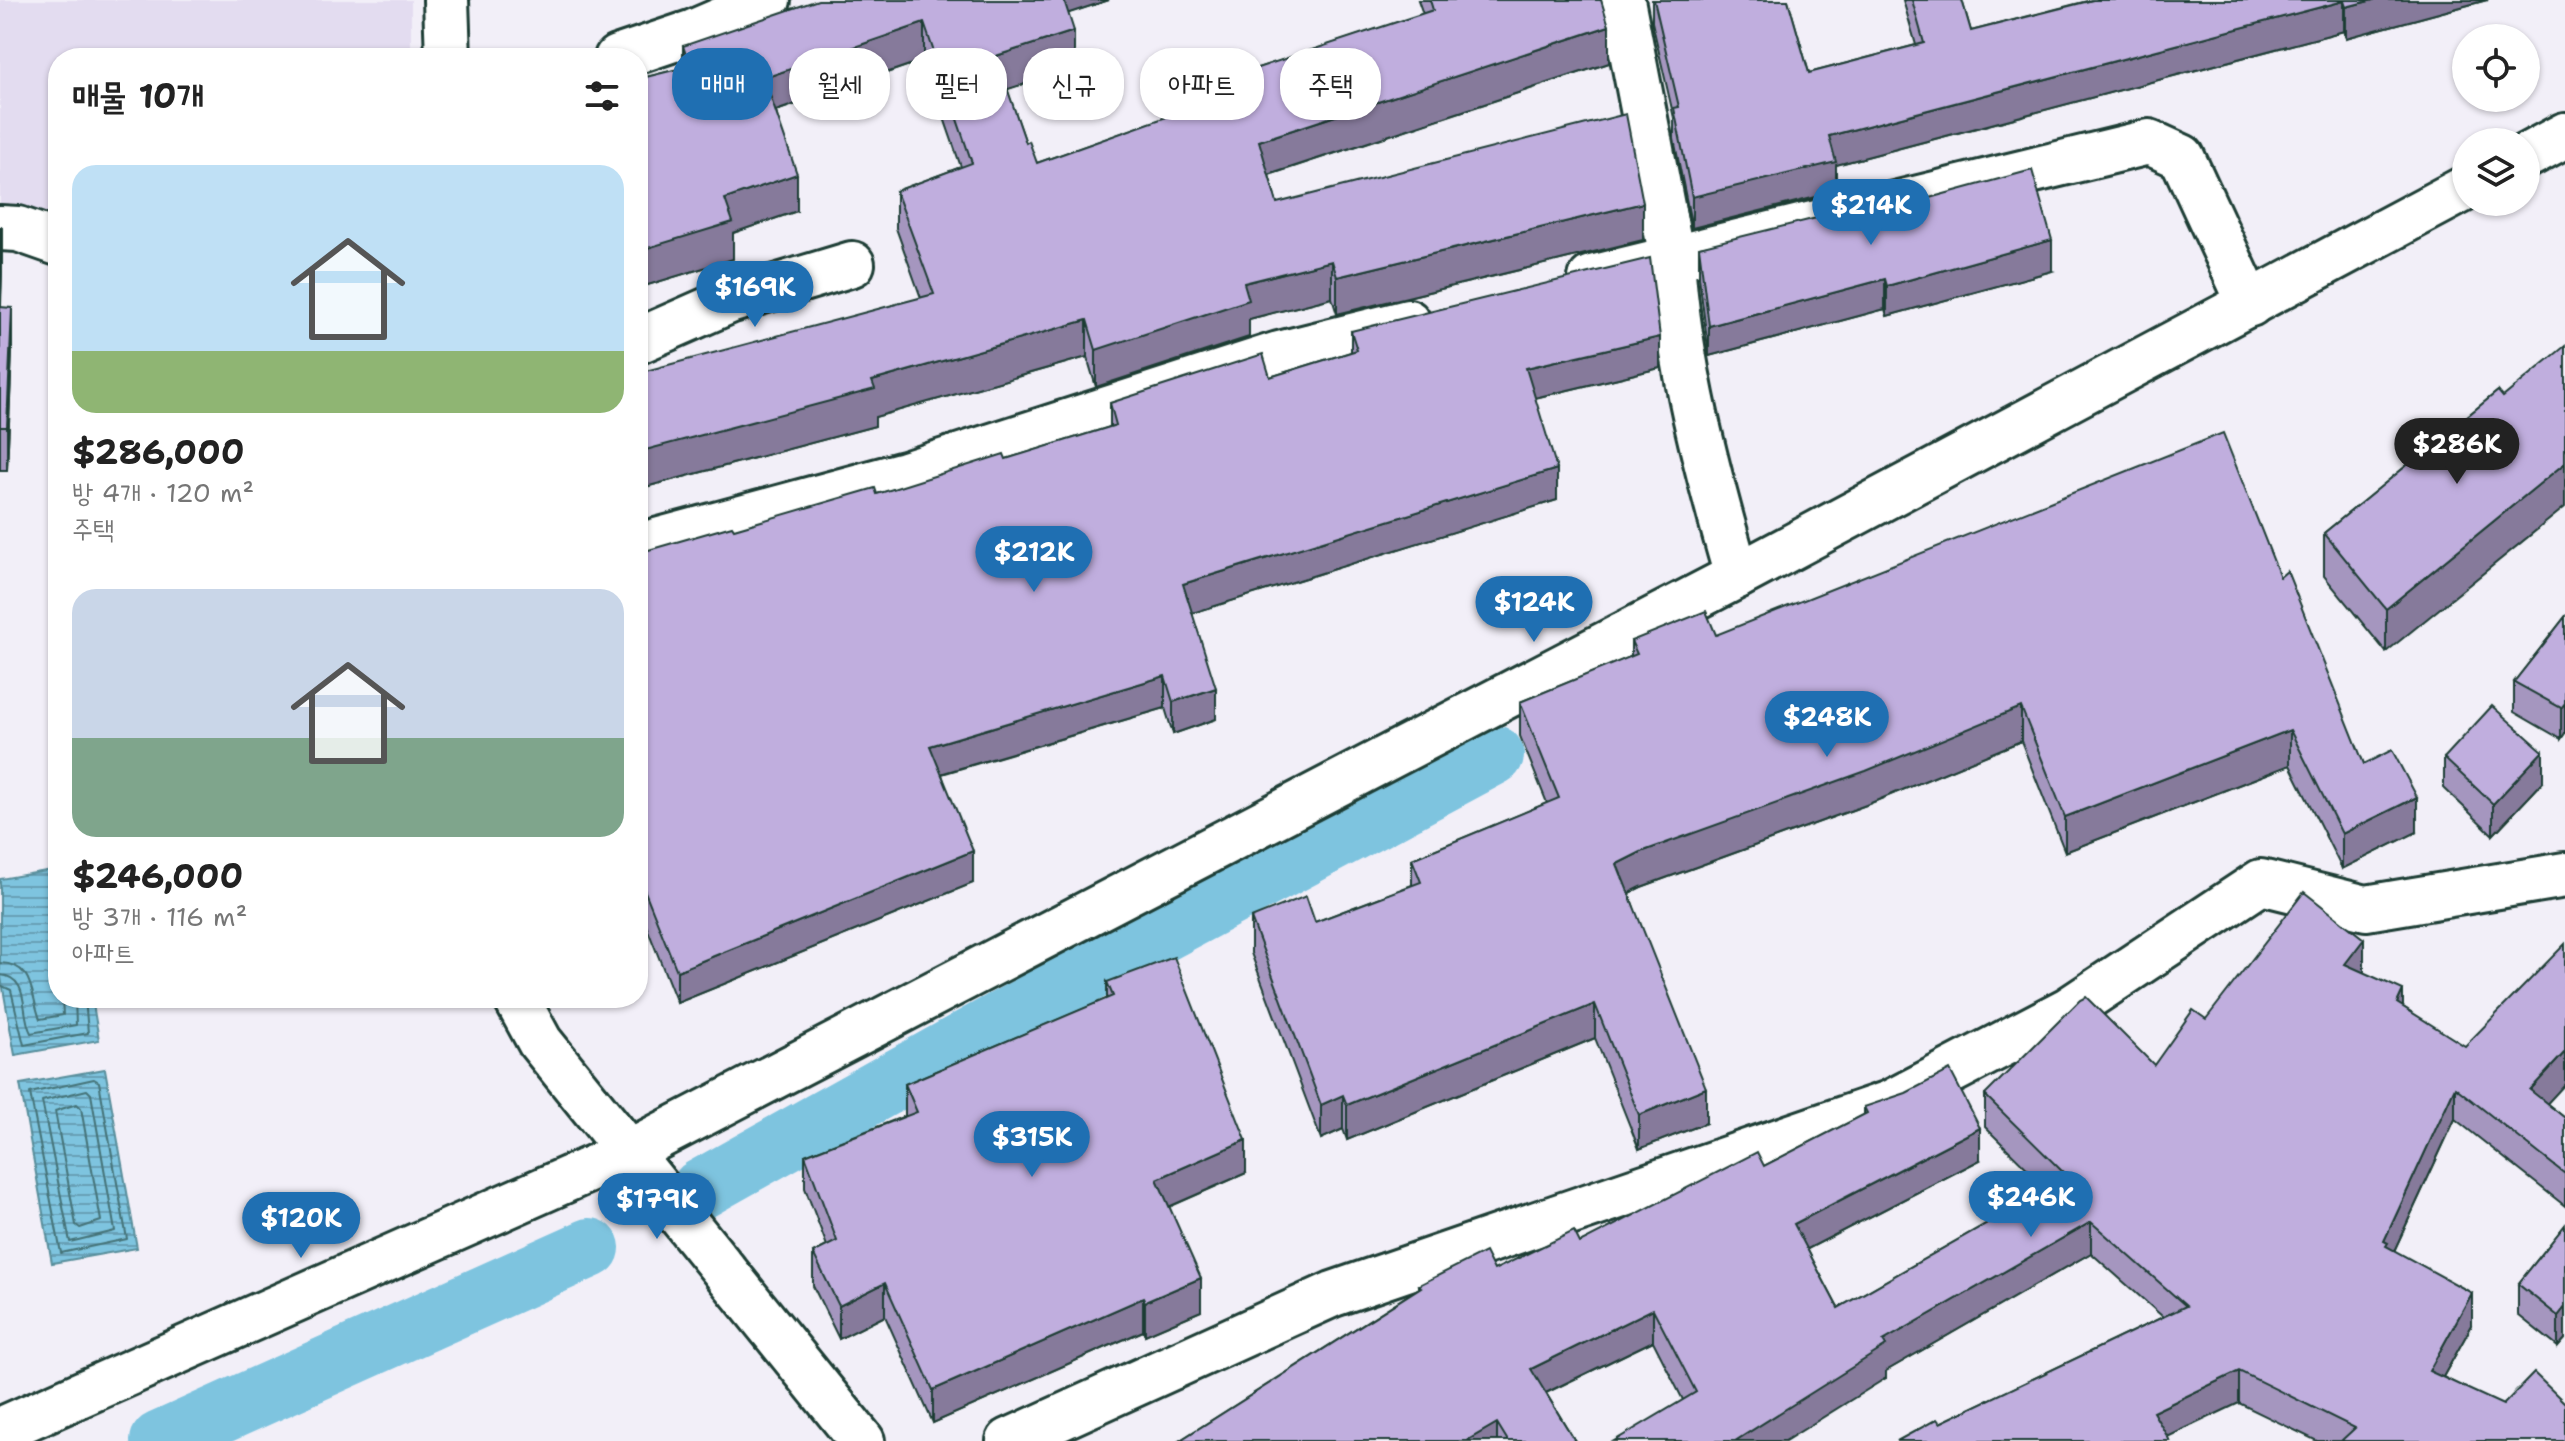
<!DOCTYPE html>
<html lang="ko">
<head>
<meta charset="utf-8">
<style>
	:root { --surface:#fff; --page:#f2f2f2; --text:#222; --muted:#767676; --accent:#1f6fb2 }
	body { margin:0; font-family:"Shantell Sans","Poor Story",sans-serif; background:var(--page); color:var(--text); height:100vh; display:flex; flex-direction:column; font-size:30px; white-space:nowrap }
	* { box-sizing:border-box; margin:0 }
	p { font-size:26px; color:var(--muted) }
	.icon { flex:none; width:44px; height:44px; fill:none; stroke:currentColor; stroke-width:2; stroke-linecap:round; stroke-linejoin:round }
	.map { position:relative; flex:1; overflow:hidden }
	.side { position:absolute; left:48px; top:48px; width:600px; height:960px; display:flex; flex-direction:column; background:var(--surface); border-radius:32px; box-shadow:0 2px 6px #0004 }
	.side>* { flex:none }
	.hud { position:absolute; left:672px; top:48px; width:760px; height:72px; display:flex; gap:16px }
	.tools { position:absolute; left:2452px; top:24px; display:grid; gap:16px }
	.tools a { display:grid; place-items:center; width:88px; height:88px; border-radius:50%; background:var(--surface); box-shadow:0 2px 6px #0004; font-size:40px }
	.price { position:absolute; translate:-50% -68px; padding:0 18px; border-radius:28px; background:var(--accent); color:#fff; font-size:26px; line-height:52px; filter:drop-shadow(0 2px 4px #0008) }
	.price::after { content:''; position:absolute; left:50%; top:48px; width:24px; height:18px; margin-left:-12px; background:inherit; clip-path:polygon(0 0,100% 0,50% 100%) }
	.price.current { background:#222; color:#fff }
	ul { padding:0; list-style:none }
	li { display:grid; align-content:center; gap:16px; height:424px; padding:0 24px }
	li span { display:grid; place-items:center; height:248px; border-radius:24px; color:#555 }
	li>.icon { margin-inline-start:auto }
	span .icon { width:144px; height:144px; fill:#fffc; stroke-width:1 }
	li b { font-size:34px }
	h2 { display:flex; justify-content:space-between; align-items:center; height:96px; padding:0 24px; font-size:34px }
	.pill { padding:0 28px; border-radius:32px; background:var(--surface); box-shadow:0 2px 6px #0004; font-size:28px; line-height:72px }
	.pill.current { background:var(--accent); color:#fff }
	.map>svg:first-child { display:block }
	.built { fill:#e3dcf0 }
	.water { fill:url(#water-rules); stroke:#588e9b; stroke-width:2 }
	.lines { fill:none; stroke-linecap:round; stroke-linejoin:round }
	.shore { stroke:#457378; stroke-width:2 }
	.canal { stroke:#7ec4df; stroke-width:60 }
	.minor-casing { stroke:#1f3d34; stroke-width:50 }
	.minor { stroke:#fff; stroke-width:44 }
	.wall { fill:#a596bf; stroke:#1f3d34; stroke-width:2 }
	.shaded-wall { fill:#867a9b; stroke:#1f3d34; stroke-width:2 }
	.building { fill:#c0aede; stroke:#1f3d34; stroke-width:2 }
</style>
</head>
<body>
<div class="map">
<svg width="2565" height="1441" viewBox="0 0 2565 1441">
	<defs>
		<pattern id="water-rules" width="6" height="5" patternUnits="userSpaceOnUse" patternTransform="scale(2)"><rect width="6" height="5" fill="#7ec4df"/><path d="M0 2.5h6" fill="none" stroke="#67a0b6"/></pattern>
	</defs>
	<rect width="100%" height="100%" fill="#f2eff8"/>
	<filter id="ink" filterUnits="userSpaceOnUse"><feTurbulence type="fractalNoise" baseFrequency=".0125" numOctaves="2"/><feDisplacementMap in="SourceGraphic" scale="16" xChannelSelector="R" yChannelSelector="G"/><feConvolveMatrix kernelMatrix="1 2 1 2 8 2 1 2 1" color-interpolation-filters="sRGB"/></filter>
	<g filter="url(#ink)">
		<polygon class="built" points="0,0 411,0 411,58 58,58 58,216 0,209"/>
		<g class="water">
			<polygon points="58,869 58,998 92,998 99,1040 15,1055 0,972 0,879"/>
			<polygon points="105,1069 137,1248 52,1263 20,1084"/>
		</g>
		<g class="lines">
			<g class="shore">
				<path d="M0,963C35,964 30,994 40,1019L63,1015L62,998"/>
				<path d="M0,975C31,977 20,1014 31,1033L76,1025L75,998"/>
				<polyline points="0,985 11,990 24,1045 88,1033 85,998"/>
				<polygon points="94,1079 99,1082 127,1239 61,1253 30,1093"/>
				<polygon points="87,1090 91,1094 115,1231 70,1242 42,1101"/>
				<polygon points="77,1104 81,1108 101,1221 80,1228 76,1225 55,1111"/>
			</g>
			<g class="canal">
				<polyline points="701,1189 1116,957 1494,755"/>
				<polyline points="160,1441 590,1248"/>
			</g>
			<defs>
				<g id="minor">
					<polyline points="446,0 448,58"/>
					<path d="M1622,0L1672,258C1678,363 1708,475 1737,576"/>
					<polyline points="617,58 694,32 768,0"/>
					<polyline points="2526,156 2565,135"/>
					<polyline points="0,228 18,229 58,243"/>
					<polyline points="1591,278 2149,142 2182,157 2250,304"/>
					<polyline points="638,341 729,301 852,264"/>
					<polyline points="638,546 905,474 1279,354 1408,322"/>
					<polyline points="516,998 540,1042 862,1441"/>
					<polyline points="0,1430 629,1152 1737,576 2466,188"/>
					<polyline points="1009,1441 1333,1294 1890,1103 2068,1010 2261,882 2366,908 2565,875"/>
				</g>
			</defs>
			<use href="#minor" class="minor-casing"/>
			<use href="#minor" class="minor"/>
		</g>
		<g class="wall">
			<polygon points="1109,0 1068,13 1074,68 1007,89 1026,143 1037,163 1218,99 1218,81 1423,14 1418,0 1601,0 1609,63 1269,175 1277,203 1643,240 1337,314 1332,298 1249,319 1249,337 1096,387 1087,357 875,417 875,426 638,489 921,298 896,228 896,191 961,167 924,60 776,111 797,211 733,233 733,259 638,288 638,79 683,68 683,46"/>
			<polygon points="1652,0 1788,0 1809,73 1916,45 1903,0 1962,0 1971,31 2091,0 2487,0 2346,38 2344,31 1836,165 1836,192 1692,228 1674,139 1674,118 1652,22"/>
			<polygon points="1852,219 2052,271 1887,316 1885,309 1709,356 1699,277 1699,247"/>
			<polygon points="0,227 2,270 1,307 12,351 7,470 0,470"/>
			<polygon points="1351,331 1660,368 1535,398 1557,500 1192,613 1216,719 1173,734 1165,708 942,774 973,883 677,1003 638,905 638,553 877,494 1006,459 1110,427 1110,403 1270,377 1351,352"/>
			<polygon points="2498,391 2386,652 2324,576 2324,533"/>
			<polygon points="2280,577 2364,764 2417,832 2342,869 2290,765 2065,852 2021,741 1866,805 1641,887 1629,893 1706,1123 1639,1149 1595,1038 1347,1140 1343,1129 1321,1139 1251,953 1251,918 1315,922 1412,885 1412,859 1547,803 1520,736 1520,702 1631,657 1631,641 1716,635"/>
			<polygon points="2565,617 2565,733 2561,739 2514,712 2514,682"/>
			<polygon points="2444,758 2543,782 2493,835 2444,788"/>
			<polygon points="2364,971 2363,972 2403,1007 2547,1104 2565,1118 2565,1206 2455,1119 2394,1251 2472,1325 2443,1377 2565,1441 2317,1441 2239,1403 1940,1423 2163,1317 2091,1253 1886,1371 1886,1378 1683,1400 1653,1341 1546,1393 1575,1441 1179,1441 1419,1288 1419,1285 1494,1270 1580,1243 1764,1166 1864,1115 1864,1107 1980,1160 1807,1249 1838,1308 2048,1189 1985,1127 1985,1095 2154,1065 2206,1019"/>
			<polygon points="1107,982 1246,1173 1169,1207 1201,1311 1145,1335 1143,1331 933,1423 885,1316 839,1339 813,1286 813,1253 827,1246 805,1188 805,1155 905,1116 905,1084 1107,999"/>
			<polygon points="2565,1225 2565,1339 2558,1347 2518,1315 2518,1284"/>
		</g>
		<g class="shaded-wall">
			<polygon points="1057,0 1109,0 1057,17"/>
			<polygon points="2373,0 2487,0 2346,38 2346,7"/>
			<polygon points="2344,1 2344,31 1836,165 1836,192 1692,228 1692,197 1829,136"/>
			<polygon points="924,23 924,60 764,115 764,78"/>
			<polygon points="1609,26 1609,63 1259,178 1259,141"/>
			<polygon points="1074,31 1074,68 996,93 996,56"/>
			<polygon points="797,174 797,211 733,233 733,259 638,288 638,251 725,199"/>
			<polygon points="1643,203 1643,240 1337,314 1337,277"/>
			<polygon points="2,227 2,270 0,320 0,277"/>
			<polygon points="2052,240 2052,271 1887,316 1887,286"/>
			<polygon points="1332,261 1332,298 1249,319 1249,337 1096,387 1096,350 1244,283"/>
			<polygon points="1885,279 1885,309 1709,356 1709,326"/>
			<polygon points="12,308 12,351 7,470 7,427"/>
			<polygon points="1087,320 1087,357 875,417 875,426 638,489 638,452 872,381"/>
			<polygon points="1660,337 1660,368 1526,400 1526,368"/>
			<polygon points="2565,463 2565,507 2386,652 2386,609"/>
			<polygon points="1557,469 1557,500 1183,616 1183,584"/>
			<polygon points="1165,676 1165,708 930,777 930,746"/>
			<polygon points="1216,688 1216,719 1173,734 1173,702"/>
			<polygon points="2565,703 2565,733 2561,739 2561,708"/>
			<polygon points="2021,707 2021,741 1866,805 1641,887 1617,899 1617,864 1641,852"/>
			<polygon points="2290,730 2290,765 2065,852 2065,817"/>
			<polygon points="2543,751 2543,782 2493,835 2493,804"/>
			<polygon points="2417,797 2417,832 2342,869 2342,834"/>
			<polygon points="973,851 973,883 677,1003 677,971"/>
			<polygon points="2364,939 2364,971 2345,996 2345,964"/>
			<polygon points="2403,990 2403,1022 2397,1003"/>
			<polygon points="1595,1004 1595,1038 1347,1140 1347,1105"/>
			<polygon points="2565,1052 2565,1084 2530,1122 2530,1090"/>
			<polygon points="2455,1087 2455,1119 2388,1264 2384,1241"/>
			<polygon points="1706,1088 1706,1123 1639,1149 1639,1115"/>
			<polygon points="1343,1095 1343,1129 1321,1139 1321,1105"/>
			<polygon points="1980,1128 1980,1160 1794,1256 1794,1224"/>
			<polygon points="1246,1140 1246,1173 1157,1212 1157,1179"/>
			<polygon points="2091,1222 2091,1253 1886,1371 1886,1378 1785,1441 1735,1441 1883,1341"/>
			<polygon points="1201,1278 1201,1311 1145,1335 1145,1302"/>
			<polygon points="885,1283 885,1316 839,1339 839,1306"/>
			<polygon points="2472,1293 2472,1325 2429,1402 2429,1371"/>
			<polygon points="1143,1298 1143,1331 933,1423 933,1390"/>
			<polygon points="2565,1307 2565,1339 2558,1347 2558,1316"/>
			<polygon points="1653,1309 1653,1341 1531,1400 1531,1369"/>
			<polygon points="2239,1371 2239,1403 2159,1441 2153,1412"/>
			<polygon points="1497,1423 1497,1441 1466,1441"/>
		</g>
		<g class="building">
			<polygon points="818,0 1064,0 1074,31 996,56 1026,143 1029,141 1037,163 1223,97 1218,81 1433,10 1430,0 1601,0 1609,26 1259,141 1277,203 1626,114 1643,203 1337,277 1332,261 1244,283 1249,300 1096,350 1087,320 872,381 875,389 638,452 638,373 934,294 896,191 972,163 924,23 764,78 797,174 725,199 733,222 638,251 638,79 690,66 683,46"/>
			<polygon points="1654,0 1788,0 1809,73 1924,43 1912,0 1962,0 1971,31 2093,0 2373,0 2346,7 2344,1 1829,136 1836,162 1692,197 1674,108 1679,107"/>
			<polygon points="2032,170 2052,240 1887,286 1885,279 1709,326 1699,247 1849,210 1852,219"/>
			<polygon points="0,227 2,227 0,277"/>
			<polygon points="1650,258 1660,337 1526,368 1557,469 1183,584 1216,688 1173,702 1165,676 930,746 973,851 677,971 638,874 638,553 732,526 734,529 875,488 877,494 1004,454 1006,459 1116,425 1110,403 1263,354 1270,377 1357,350 1351,331"/>
			<polygon points="0,307 12,308 7,427 0,427"/>
			<polygon points="2565,346 2565,463 2386,609 2324,533 2498,391 2503,397"/>
			<polygon points="2223,433 2280,577 2287,571 2364,764 2392,750 2417,797 2342,834 2290,730 2065,817 2021,707 1866,771 1641,852 1617,864 1706,1088 1639,1115 1595,1004 1347,1105 1343,1095 1321,1105 1251,918 1306,896 1315,922 1421,882 1412,859 1559,798 1520,702 1637,654 1631,641 1706,611 1716,635"/>
			<polygon points="2565,617 2565,703 2561,708 2514,682"/>
			<polygon points="2492,706 2543,751 2493,804 2444,758"/>
			<polygon points="2304,892 2364,939 2345,964 2403,990 2397,1003 2465,1046 2565,944 2565,1052 2530,1090 2565,1118 2565,1174 2455,1087 2384,1241 2388,1243 2386,1246 2472,1293 2429,1371 2503,1405 2534,1373 2565,1403 2565,1441 2341,1441 2355,1428 2239,1371 2153,1412 2170,1441 1897,1441 1937,1419 1940,1423 2186,1306 2091,1222 1883,1341 1886,1346 1735,1441 1614,1441 1696,1392 1653,1309 1531,1369 1575,1441 1508,1441 1497,1423 1466,1441 1179,1441 1421,1287 1419,1285 1485,1252 1494,1270 1574,1231 1580,1243 1757,1152 1764,1166 1867,1113 1864,1107 1906,1093 1950,1070 1980,1128 1794,1224 1838,1308 2068,1177 1985,1095 2080,1000 2086,997 2154,1065 2193,1010 2206,1019"/>
			<polygon points="1174,957 1246,1140 1157,1179 1201,1278 1145,1302 1143,1298 933,1390 885,1283 839,1306 813,1253 837,1241 805,1155 917,1112 905,1084 1113,996 1107,982"/>
			<polygon points="2565,1225 2565,1307 2558,1316 2518,1284"/>
		</g>
	</g>
</svg>
<div class="tools">
<a><svg class="icon" aria-label="locate" viewBox="0 0 24 24"><circle cx="12" cy="12" r="6"/><path d="M12 2v4M12 18v4M2 12h4M18 12h4"/></svg></a>
<a><svg class="icon" aria-label="layers" viewBox="0 0 24 24"><path d="M12 4l9 5-9 5-9-5zM3 14l9 5 9-5"/></svg></a>
</div>
<b class="price" style="left:1871px;top:247px">$214K</b>
<b class="price" style="left:755px;top:329px">$169K</b>
<b class="price current" style="left:2457px;top:486px">$286K</b>
<b class="price" style="left:1034px;top:594px">$212K</b>
<b class="price" style="left:1534px;top:644px">$124K</b>
<b class="price" style="left:1827px;top:759px">$248K</b>
<b class="price" style="left:1032px;top:1179px">$315K</b>
<b class="price" style="left:2031px;top:1239px">$246K</b>
<b class="price" style="left:657px;top:1241px">$179K</b>
<b class="price" style="left:301px;top:1260px">$120K</b>
<div class="hud">
<a class="pill current">매매</a>
<a class="pill">월세</a>
<a class="pill">필터</a>
<a class="pill">신규</a>
<a class="pill">아파트</a>
<a class="pill">주택</a>
</div>
<section class="side">
<h2>매물 10개<svg class="icon" aria-label="filters" viewBox="0 0 24 24"><path d="M4 7h16M4 17h16"/><circle cx="9" cy="7" r="2"/><circle cx="15" cy="17" r="2"/></svg></h2>
<ul>
<li><span style="background:linear-gradient(#bfe0f5 75%,#8fb573 0)"><svg class="icon" aria-label="home" viewBox="0 0 24 24"><path d="M3 11l9-7 9 7M6 9v11h12V9"/></svg></span><div><b>$286,000</b><p>방 4개 · 120 m²</p><p>주택</p></div></li>
<li><span style="background:linear-gradient(#c9d6e8 60%,#7fa58c 0)"><svg class="icon" aria-label="home" viewBox="0 0 24 24"><path d="M3 11l9-7 9 7M6 9v11h12V9"/></svg></span><div><b>$246,000</b><p>방 3개 · 116 m²</p><p>아파트</p></div></li>
</ul>
</section>
</div>
</body>
</html>
